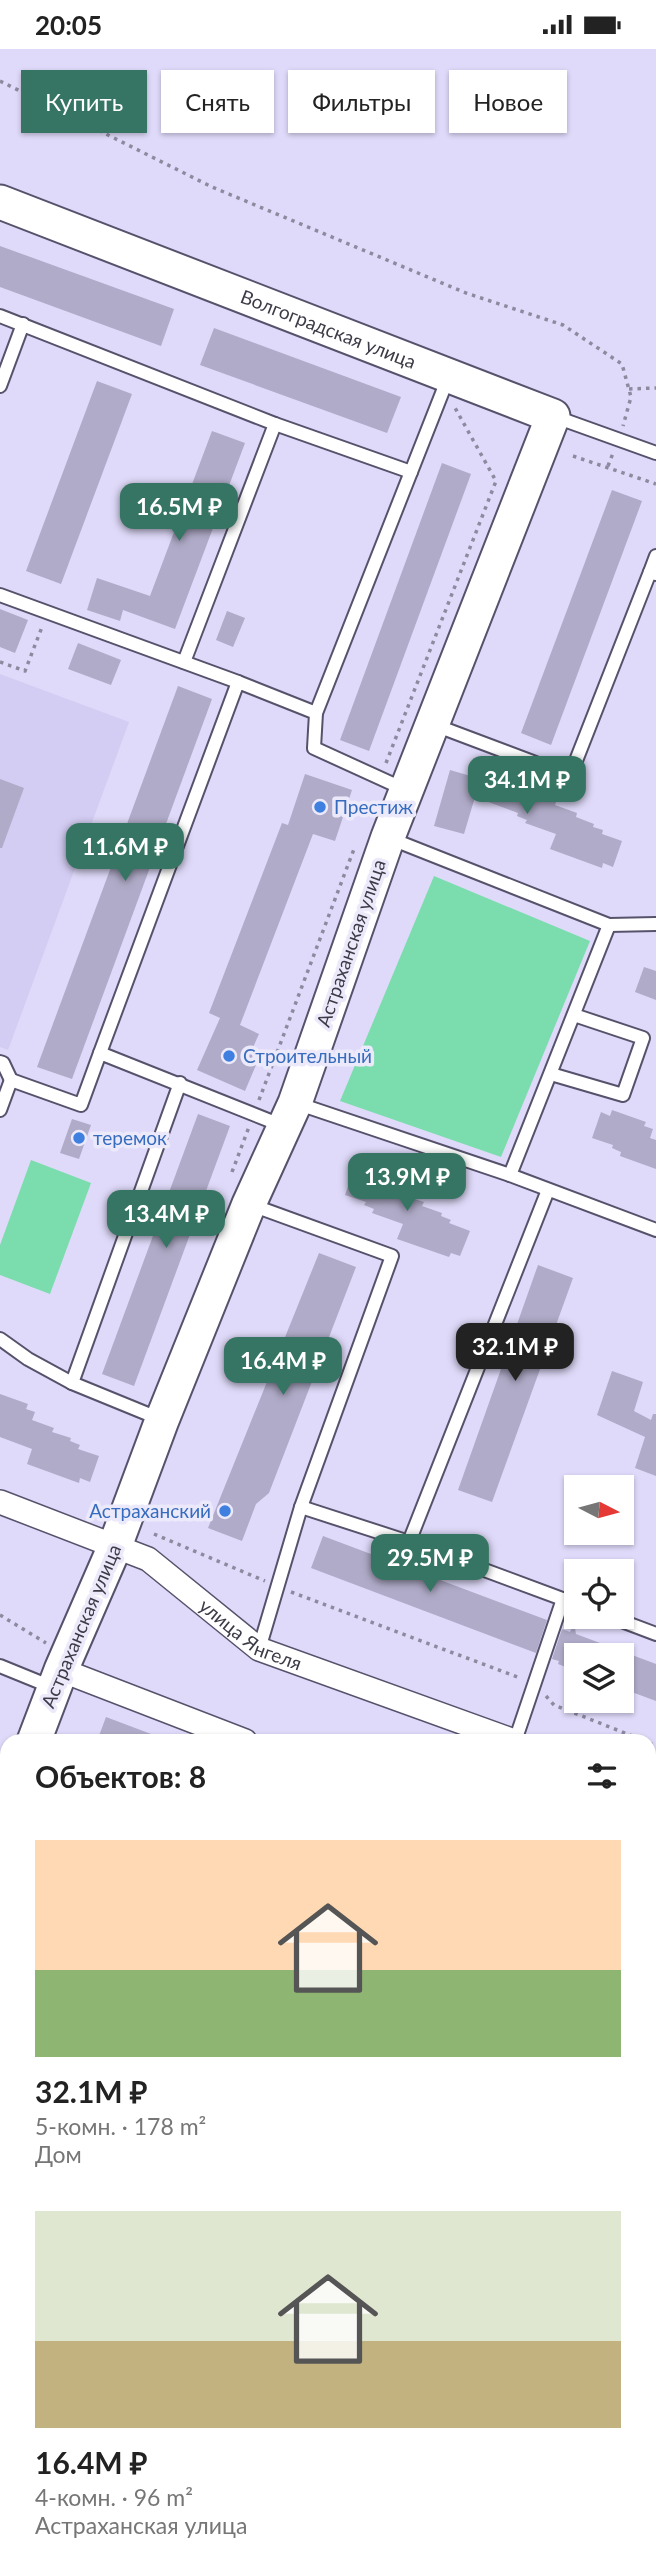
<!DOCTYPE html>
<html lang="ru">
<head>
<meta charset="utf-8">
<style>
	:root { --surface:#fff; --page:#f2f2f2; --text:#222; --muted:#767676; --accent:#367563 }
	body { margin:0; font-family:Lato,sans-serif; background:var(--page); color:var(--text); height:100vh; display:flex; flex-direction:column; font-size:26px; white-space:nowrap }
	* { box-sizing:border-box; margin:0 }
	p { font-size:23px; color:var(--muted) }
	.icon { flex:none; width:38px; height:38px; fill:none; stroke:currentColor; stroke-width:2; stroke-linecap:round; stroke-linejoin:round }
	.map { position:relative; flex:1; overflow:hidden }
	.sheet { position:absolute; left:0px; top:1685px; width:656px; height:842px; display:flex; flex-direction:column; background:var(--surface); border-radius:21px 21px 0 0; box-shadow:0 2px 5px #0004 }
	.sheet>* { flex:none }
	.banner { position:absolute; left:21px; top:21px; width:614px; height:63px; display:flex; gap:14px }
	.needle { width:46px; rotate:96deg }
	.fabs { position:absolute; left:564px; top:1426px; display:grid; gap:14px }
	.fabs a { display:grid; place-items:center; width:70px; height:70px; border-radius:0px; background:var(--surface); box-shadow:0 2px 5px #0004; font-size:35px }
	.price { position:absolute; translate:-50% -60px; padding:0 16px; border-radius:14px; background:var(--accent); color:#fff; font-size:23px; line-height:46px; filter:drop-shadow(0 2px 4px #0008) }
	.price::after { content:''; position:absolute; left:50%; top:42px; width:21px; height:16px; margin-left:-10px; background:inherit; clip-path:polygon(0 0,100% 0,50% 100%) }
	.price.current { background:#222; color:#fff }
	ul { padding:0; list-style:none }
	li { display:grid; align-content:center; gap:14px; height:371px; padding:0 35px }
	li span { display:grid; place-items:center; height:217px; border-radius:0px; color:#555 }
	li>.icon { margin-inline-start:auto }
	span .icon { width:126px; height:126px; fill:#fffc; stroke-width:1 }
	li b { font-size:30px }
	h2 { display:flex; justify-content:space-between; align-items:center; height:84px; padding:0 35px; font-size:30px }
	.chip { padding:0 24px; border-radius:0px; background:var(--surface); box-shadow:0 2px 5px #0004; font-size:24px; line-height:63px }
	.chip.current { background:var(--accent); color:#fff }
	.status { display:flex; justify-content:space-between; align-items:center; height:49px; padding:0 35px; background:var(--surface); direction:ltr }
	.status svg { height:19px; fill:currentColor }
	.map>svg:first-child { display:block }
	.built { fill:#d4cdf3 }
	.green { fill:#7bddae }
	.building { fill:#b0abc8 }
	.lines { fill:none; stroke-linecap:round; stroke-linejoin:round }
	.lane-casing { stroke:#57526c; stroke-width:16 }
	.street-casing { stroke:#57526c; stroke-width:26 }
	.secondary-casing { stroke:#57526c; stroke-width:37 }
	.path { stroke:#8d8a9f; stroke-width:3.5; stroke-dasharray:3.5 5; stroke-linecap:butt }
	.lane { stroke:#fff; stroke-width:12 }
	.street { stroke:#fff; stroke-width:23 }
	.secondary { stroke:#fff; stroke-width:33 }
	.shop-dot { fill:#3f7fe0; stroke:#ece9fb; stroke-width:2.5 }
	.labels { text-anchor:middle; stroke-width:7; stroke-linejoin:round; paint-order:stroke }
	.street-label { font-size:19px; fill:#3d3b47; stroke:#ece9fb }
	.shop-label { font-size:19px; fill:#366cbe; stroke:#ece9fb; text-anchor:start }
</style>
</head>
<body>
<div class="status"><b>20:05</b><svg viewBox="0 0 49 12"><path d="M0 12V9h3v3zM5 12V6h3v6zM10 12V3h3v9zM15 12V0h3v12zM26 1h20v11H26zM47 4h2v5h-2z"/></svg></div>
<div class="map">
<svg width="656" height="2526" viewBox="0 0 656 2526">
	<rect width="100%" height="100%" fill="#dfdaf9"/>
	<polygon class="built" points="0,625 129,673 8,1001 0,998"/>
	<g class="green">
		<polygon points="434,827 590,892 501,1108 340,1052"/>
		<polygon points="31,1111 91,1134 50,1245 0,1226 0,1196"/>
	</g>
	<g class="building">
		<polygon points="0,197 174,260 161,297 0,238"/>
		<polygon points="214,279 401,348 387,384 200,316"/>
		<polygon points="97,332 132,345 61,535 26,522"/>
		<polygon points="212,382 245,394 175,580 123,561 120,572 87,561 97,529 150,547"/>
		<polygon points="442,414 471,425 369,702 340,691"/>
		<polygon points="612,441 642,452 551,696 521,684"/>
		<polygon points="0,560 28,571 15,604 0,598"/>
		<polygon points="227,562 245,569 233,598 216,591"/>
		<polygon points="78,594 121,611 111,636 68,620"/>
		<polygon points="178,637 212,650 72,1030 37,1018"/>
		<polygon points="450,721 505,737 507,731 515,734 518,729 551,741 550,745 558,748 555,756 577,764 576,768 594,775 593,778 603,781 602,785 622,792 613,818 603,814 602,819 550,800 556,785 525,774 527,771 517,767 518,764 475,748 464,785 434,777"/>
		<polygon points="305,725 352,741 335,792 313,785 240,976 259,985 250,1005 259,1009 245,1042 197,1021 220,969 209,964 282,774 288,776"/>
		<polygon points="0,730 24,739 2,799 0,799"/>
		<polygon points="644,918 656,922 656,951 635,943"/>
		<polygon points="612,1061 646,1073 644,1077 653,1080 650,1089 656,1091 656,1120 620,1107 621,1103 612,1099 613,1096 592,1089 601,1063 610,1067"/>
		<polygon points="198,1065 230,1077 134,1337 102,1325"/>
		<polygon points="72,1070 91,1076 79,1110 60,1104"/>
		<polygon points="365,1118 399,1130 397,1134 405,1137 402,1146 424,1153 422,1157 442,1164 441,1167 451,1171 449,1174 470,1182 460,1207 451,1204 449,1208 397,1190 403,1175 372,1164 374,1160 364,1156 366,1153 345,1146 354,1120 363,1124"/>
		<polygon points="319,1204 356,1218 269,1444 256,1455 242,1492 208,1479"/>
		<polygon points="538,1216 573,1229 492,1453 458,1441"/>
		<polygon points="612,1322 643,1333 634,1362 651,1371 653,1365 656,1365 656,1427 635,1419 645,1388 597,1366"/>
		<polygon points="0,1345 28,1355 26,1360 35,1363 32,1371 54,1379 52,1383 71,1389 70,1392 80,1396 78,1400 99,1407 90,1433 80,1429 79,1434 27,1415 32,1400 0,1388"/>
		<polygon points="323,1487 547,1571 536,1604 311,1519"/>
		<polygon points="574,1573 576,1585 656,1615 656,1652 621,1639 621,1606 576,1606 576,1622 558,1615 559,1612 552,1610 562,1580 570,1583"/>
		<polygon points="106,1668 167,1691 167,1692 97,1692"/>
	</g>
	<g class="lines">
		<defs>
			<g id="lane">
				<polyline points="0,267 275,375 411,423"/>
				<polyline points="0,337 23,275"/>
				<polyline points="553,367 656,404"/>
				<polyline points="656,507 650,523 656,525"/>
				<polyline points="0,546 238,633"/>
				<polyline points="184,613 275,375"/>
				<polyline points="316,664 448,329"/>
				<polyline points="432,675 570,727 650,523"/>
				<polyline points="389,789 609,876 656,875"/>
				<polyline points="100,1004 238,633 316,664 314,699 406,741"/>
				<polyline points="0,1013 3,1014 11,1031"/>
				<polyline points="551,1025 623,1046 643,989 574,966"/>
				<polyline points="296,1054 510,1126 656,1181"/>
				<polyline points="0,1061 11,1031 81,1056 100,1004 283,1077"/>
				<polyline points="510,1126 609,876"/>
				<polyline points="249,1155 392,1207 301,1458 259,1600"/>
				<polyline points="0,1290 28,1310 72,1334"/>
				<polyline points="160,1370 72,1334 180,1034"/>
				<polyline points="301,1458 409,1493 576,1555"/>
				<polyline points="409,1493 548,1141"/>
				<polyline points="611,1568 656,1585"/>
				<polyline points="0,1617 54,1639"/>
				<polyline points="515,1692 563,1550"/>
				<polyline points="649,2080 656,2063"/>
				<polyline points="649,2341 656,2344"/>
				<polyline points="649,2402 656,2383"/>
			</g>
			<g id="street">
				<path id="s1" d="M0,1453L148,1510L259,1600L514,1692"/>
				<polyline points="61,1621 245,1692"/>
				<polyline points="649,1746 656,1749"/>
				<polyline points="649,1848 656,1850"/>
			</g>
			<g id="secondary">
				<path id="s2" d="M0,153L553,367L388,788L295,1054L249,1155L162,1371L115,1497L61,1621L34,1692"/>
				<polyline points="0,1785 7,1766"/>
			</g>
		</defs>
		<use href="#lane" class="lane-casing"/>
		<use href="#street" class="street-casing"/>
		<use href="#secondary" class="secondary-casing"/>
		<g class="path">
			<polyline points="0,32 212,138 466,244 563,276 622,315 631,348 623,377"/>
			<polyline points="629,340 656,339"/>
			<polyline points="573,407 656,435"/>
			<polyline points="608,417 613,404"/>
			<polyline points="0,613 25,622 42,578"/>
			<polyline points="386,714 496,432 454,357"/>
			<polyline points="259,1051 354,800"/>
			<polyline points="232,1123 249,1078"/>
			<polyline points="154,1485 265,1532"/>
			<polyline points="291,1543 520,1629"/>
			<polyline points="0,1566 46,1594"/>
			<polyline points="546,1647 554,1656 645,1692"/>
			<polyline points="649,1694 656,1697"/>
			<polyline points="1,1741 7,1724"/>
			<polyline points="0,2358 7,2361"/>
		</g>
		<use href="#lane" class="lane"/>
		<use href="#street" class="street"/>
		<use href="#secondary" class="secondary"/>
	</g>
	<g class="shop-dot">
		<circle cx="320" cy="758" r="7"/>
		<circle cx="229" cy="1007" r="7"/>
		<circle cx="79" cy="1089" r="7"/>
		<circle cx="225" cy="1462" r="7"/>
	</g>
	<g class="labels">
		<g class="street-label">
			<text dy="7" stroke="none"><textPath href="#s2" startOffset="352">Волгоградская улица</textPath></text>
			<text transform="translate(351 894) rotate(-71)" y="7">Астраханская улица</text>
			<text transform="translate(81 1577) rotate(-67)" y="7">Астраханская улица</text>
			<text dy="7" stroke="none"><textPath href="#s1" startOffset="287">улица Янгеля</textPath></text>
		</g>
		<g class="shop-label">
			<text x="334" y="765">Престиж</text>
			<text x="243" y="1014">Строительный</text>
			<text x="93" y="1096">теремок</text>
			<text x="211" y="1469" text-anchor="end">Астраханский</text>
		</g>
	</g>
</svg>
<div class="fabs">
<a><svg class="needle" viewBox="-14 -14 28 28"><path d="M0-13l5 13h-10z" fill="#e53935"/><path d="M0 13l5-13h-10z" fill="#767676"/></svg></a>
<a><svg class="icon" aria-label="locate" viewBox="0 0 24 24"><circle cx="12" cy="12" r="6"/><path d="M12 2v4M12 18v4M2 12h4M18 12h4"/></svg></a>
<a><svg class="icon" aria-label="layers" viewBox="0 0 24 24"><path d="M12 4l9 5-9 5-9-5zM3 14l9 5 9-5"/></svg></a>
</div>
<b class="price" style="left:179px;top:494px">16.5M ₽</b>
<b class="price" style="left:527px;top:767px">34.1M ₽</b>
<b class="price" style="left:125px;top:834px">11.6M ₽</b>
<b class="price" style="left:407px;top:1164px">13.9M ₽</b>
<b class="price" style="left:166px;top:1201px">13.4M ₽</b>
<b class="price current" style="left:515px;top:1334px">32.1M ₽</b>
<b class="price" style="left:283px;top:1348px">16.4M ₽</b>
<b class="price" style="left:430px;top:1545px">29.5M ₽</b>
<div class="banner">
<a class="chip current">Купить</a>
<a class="chip">Снять</a>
<a class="chip">Фильтры</a>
<a class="chip">Новое</a>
</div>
<section class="sheet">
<h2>Объектов: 8<svg class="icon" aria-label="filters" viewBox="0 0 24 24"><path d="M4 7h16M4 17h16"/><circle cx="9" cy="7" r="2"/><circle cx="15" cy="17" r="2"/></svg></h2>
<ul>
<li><span style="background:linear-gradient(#ffd9b3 60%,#8fb573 0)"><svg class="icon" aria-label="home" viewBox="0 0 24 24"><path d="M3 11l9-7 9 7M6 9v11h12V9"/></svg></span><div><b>32.1M ₽</b><p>5-комн. · 178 m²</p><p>Дом</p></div></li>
<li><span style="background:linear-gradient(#dfe7d0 60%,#c2b280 0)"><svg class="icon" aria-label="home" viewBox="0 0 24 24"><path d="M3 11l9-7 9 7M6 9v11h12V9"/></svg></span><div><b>16.4M ₽</b><p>4-комн. · 96 m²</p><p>Астраханская улица</p></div></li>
</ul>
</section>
</div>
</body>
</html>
